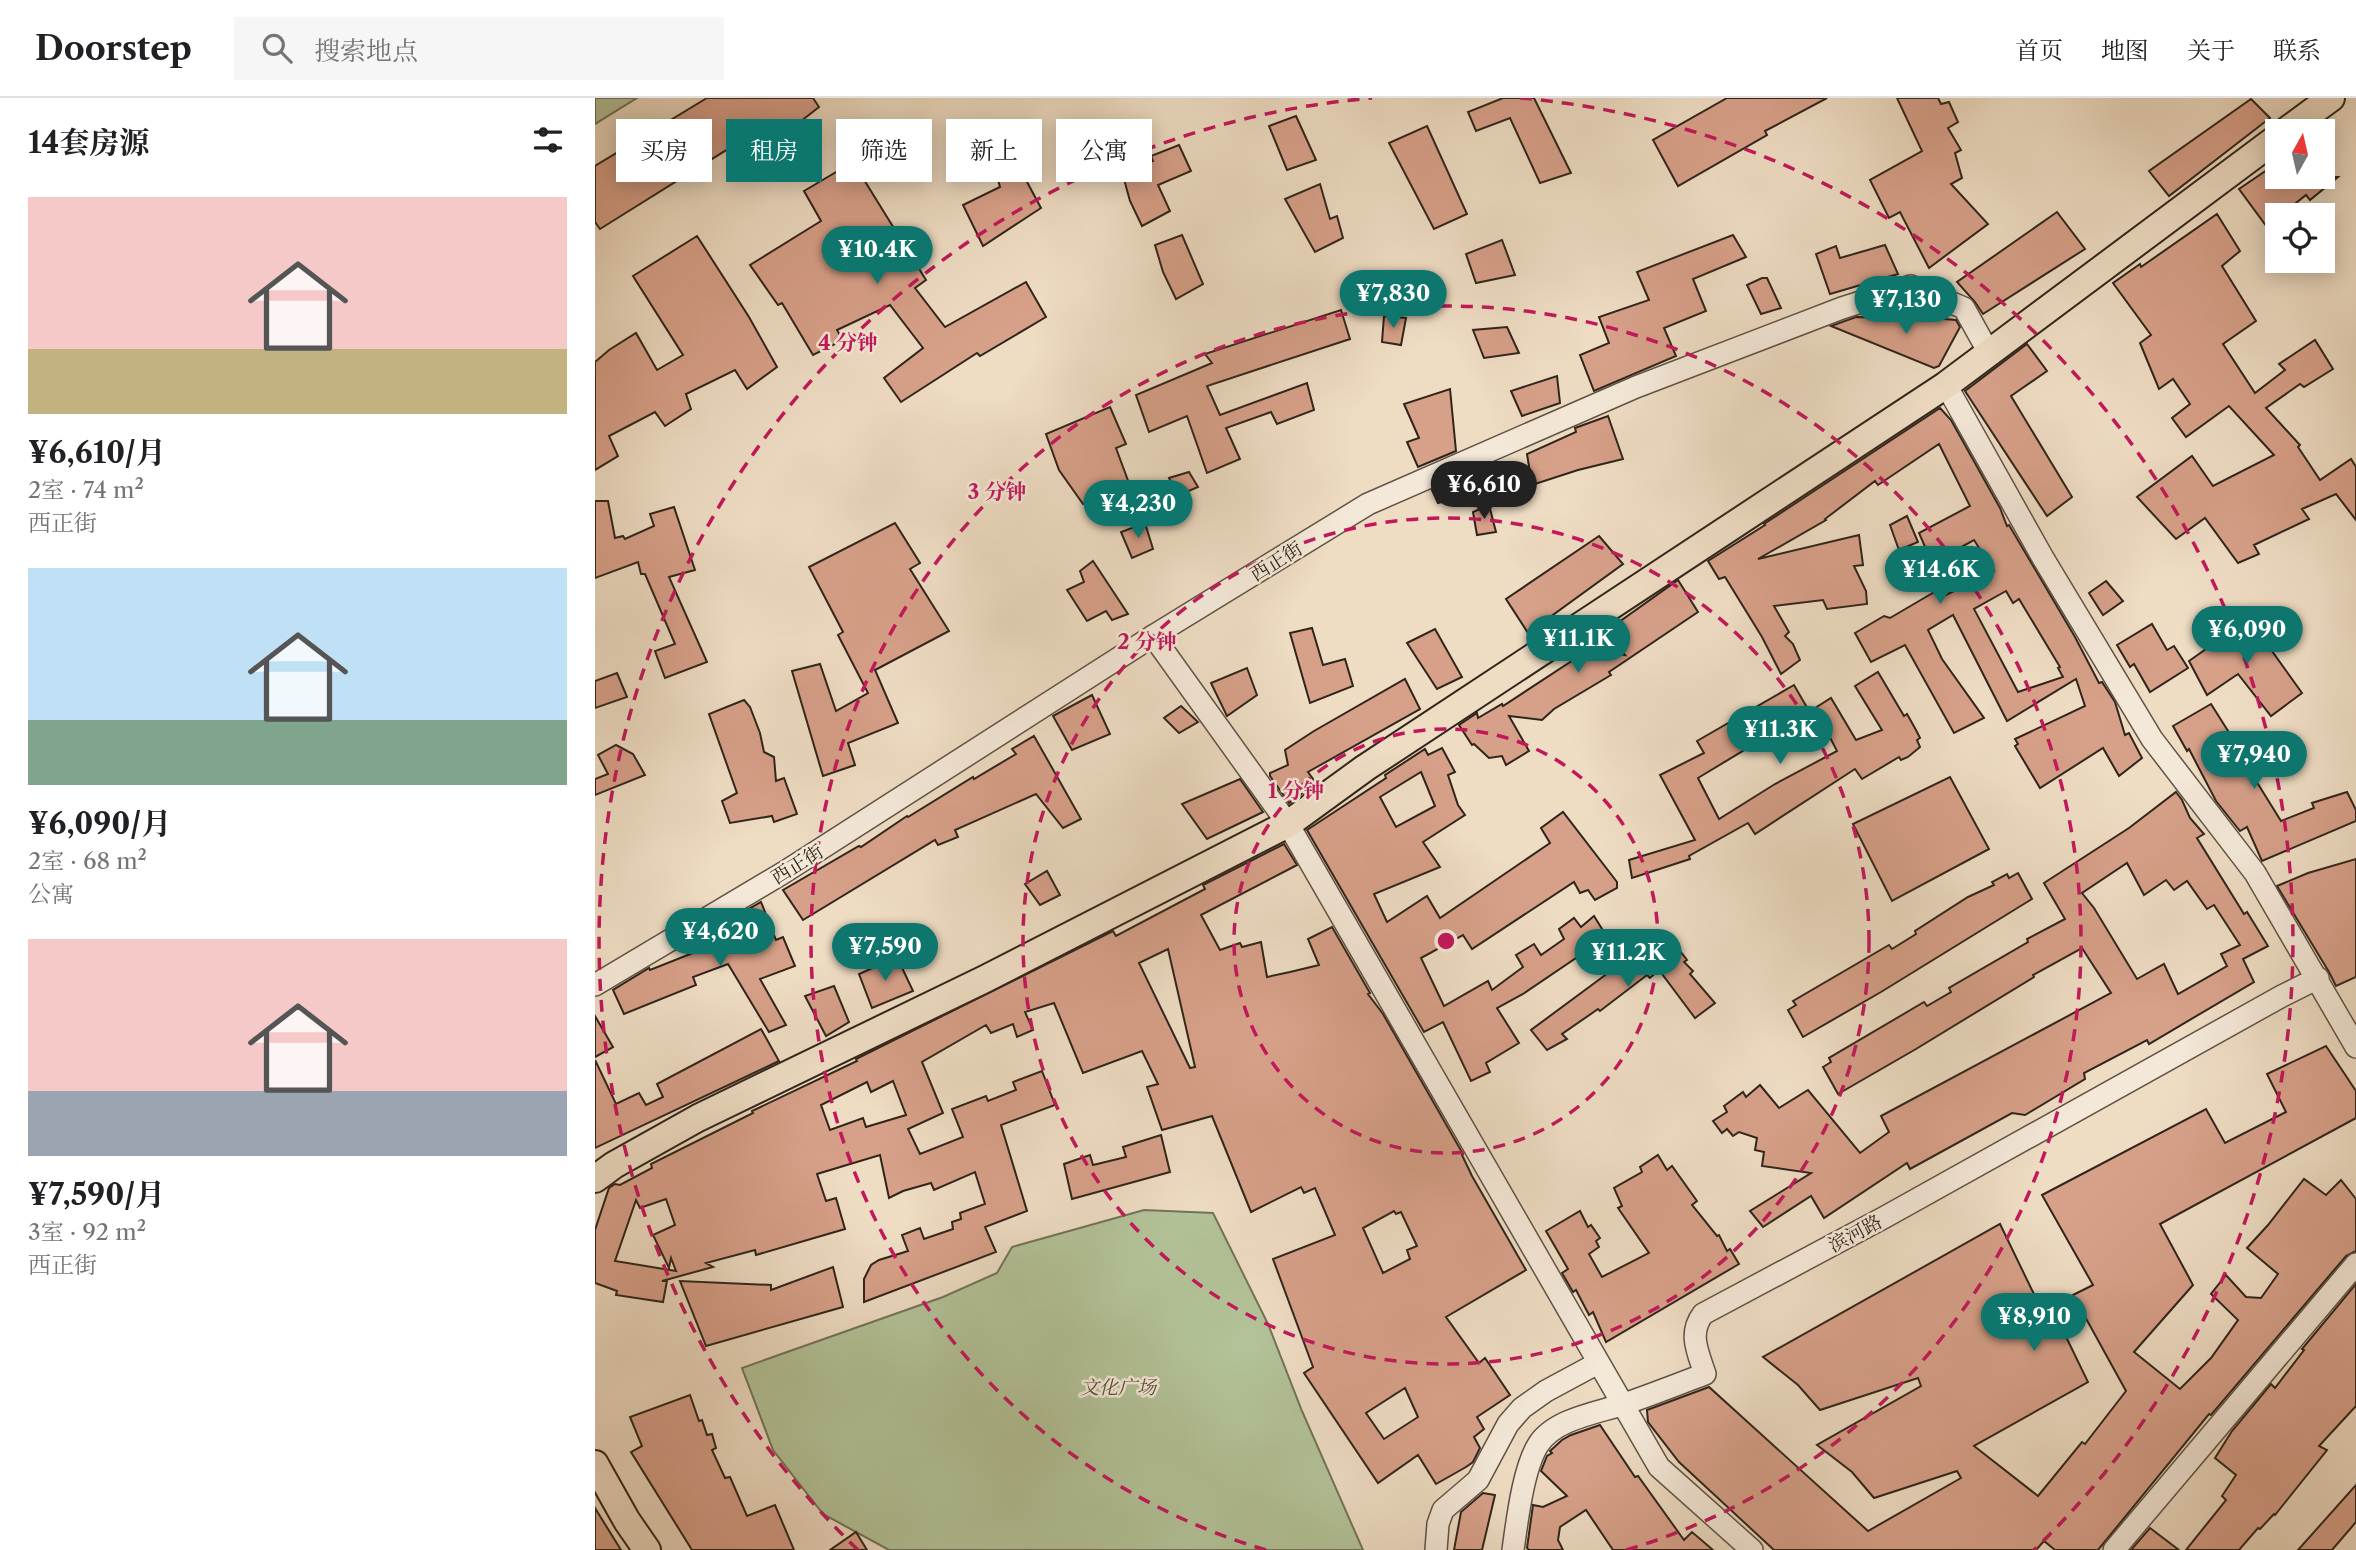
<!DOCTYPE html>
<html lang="zh">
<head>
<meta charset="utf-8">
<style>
	:root { --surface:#fff; --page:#f6f6f6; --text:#202124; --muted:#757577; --line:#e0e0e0; --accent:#0f766e }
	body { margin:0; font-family:"Libre Caslon Text","Noto Serif SC",serif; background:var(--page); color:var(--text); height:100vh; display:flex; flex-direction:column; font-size:26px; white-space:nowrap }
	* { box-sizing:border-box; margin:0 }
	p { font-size:23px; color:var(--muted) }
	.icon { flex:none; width:38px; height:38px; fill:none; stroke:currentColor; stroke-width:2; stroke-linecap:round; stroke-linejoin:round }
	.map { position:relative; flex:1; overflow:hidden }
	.panel { display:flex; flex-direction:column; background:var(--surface); width:595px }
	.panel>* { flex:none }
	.top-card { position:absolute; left:21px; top:21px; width:665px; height:63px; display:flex; gap:14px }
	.needle { width:46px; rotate:8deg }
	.fabs { position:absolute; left:1670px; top:21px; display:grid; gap:14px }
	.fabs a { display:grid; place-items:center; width:70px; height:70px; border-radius:0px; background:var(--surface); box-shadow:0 4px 18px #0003; font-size:35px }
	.price { position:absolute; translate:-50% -60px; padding:0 16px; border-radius:24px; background:var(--accent); color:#fff; font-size:23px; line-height:46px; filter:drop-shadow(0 2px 4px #0008) }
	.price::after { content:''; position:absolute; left:50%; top:42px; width:21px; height:16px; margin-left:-10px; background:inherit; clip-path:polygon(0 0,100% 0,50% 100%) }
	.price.on { background:#222; color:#fff }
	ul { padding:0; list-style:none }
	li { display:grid; align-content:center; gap:14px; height:371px; padding:0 28px }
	li span { display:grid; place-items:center; height:217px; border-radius:0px; color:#555 }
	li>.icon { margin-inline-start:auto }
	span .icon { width:126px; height:126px; fill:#fffc; stroke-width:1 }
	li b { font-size:30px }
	h2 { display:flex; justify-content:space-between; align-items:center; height:84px; padding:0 28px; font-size:30px }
	.pill { padding:0 24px; border-radius:0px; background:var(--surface); box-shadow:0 4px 18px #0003; font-size:24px; line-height:63px }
	.pill.on { background:var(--accent); color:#fff }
	header { display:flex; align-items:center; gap:42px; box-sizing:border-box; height:98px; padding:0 35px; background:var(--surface); border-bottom:2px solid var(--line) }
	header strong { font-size:33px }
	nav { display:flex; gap:38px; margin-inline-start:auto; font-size:24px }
	.search { width:490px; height:63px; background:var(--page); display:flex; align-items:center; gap:18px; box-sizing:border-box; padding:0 24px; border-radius:0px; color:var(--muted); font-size:26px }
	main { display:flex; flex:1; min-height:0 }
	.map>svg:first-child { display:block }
	.green { fill:#b3c298; stroke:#72745a; stroke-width:2 }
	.building { fill:#d7a089; stroke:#30251b; stroke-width:2; fill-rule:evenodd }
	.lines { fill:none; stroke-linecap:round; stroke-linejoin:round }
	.minor-casing { stroke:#605345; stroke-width:24 }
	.major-casing { stroke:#30251b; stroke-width:30 }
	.minor { stroke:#f4e8d8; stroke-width:21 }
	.major { stroke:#eedcc3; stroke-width:26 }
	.ring { fill:none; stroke:#c2185b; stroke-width:3.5; stroke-dasharray:12 9 }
	.labels { text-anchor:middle; stroke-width:5; stroke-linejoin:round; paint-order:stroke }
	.street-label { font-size:19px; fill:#30251b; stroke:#f4e8d8 }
	.park-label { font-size:19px; font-style:italic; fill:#514c3a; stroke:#f4e8d8 }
	.centre { fill:#c2185b; stroke:#f4e8d8; stroke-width:3.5 }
	.ring-label { font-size:21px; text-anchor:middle; font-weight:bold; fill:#c2185b; stroke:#f4e8d8; stroke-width:5; stroke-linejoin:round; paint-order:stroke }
</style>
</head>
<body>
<header>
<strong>Doorstep</strong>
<div class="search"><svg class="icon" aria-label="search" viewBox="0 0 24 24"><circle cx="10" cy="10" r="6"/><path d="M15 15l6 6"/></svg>搜索地点</div>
<nav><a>首页</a><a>地图</a><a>关于</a><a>联系</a></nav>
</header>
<main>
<section class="panel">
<h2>14套房源<svg class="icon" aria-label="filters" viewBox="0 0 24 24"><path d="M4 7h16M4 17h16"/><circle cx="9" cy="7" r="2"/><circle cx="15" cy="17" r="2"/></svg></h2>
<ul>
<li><span style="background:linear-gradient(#f6c9c9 70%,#c2b280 0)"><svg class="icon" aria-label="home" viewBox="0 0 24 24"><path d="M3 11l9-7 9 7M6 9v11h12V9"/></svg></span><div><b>¥6,610/月</b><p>2室 · 74 m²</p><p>西正街</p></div></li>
<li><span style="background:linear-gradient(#bfe0f5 70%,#7fa58c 0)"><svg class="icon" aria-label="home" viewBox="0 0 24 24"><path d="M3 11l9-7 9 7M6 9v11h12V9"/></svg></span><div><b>¥6,090/月</b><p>2室 · 68 m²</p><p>公寓</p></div></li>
<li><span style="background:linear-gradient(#f6c9c9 70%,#9aa5b1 0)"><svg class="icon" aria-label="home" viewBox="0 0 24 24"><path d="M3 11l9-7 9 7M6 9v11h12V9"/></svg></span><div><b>¥7,590/月</b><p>3室 · 92 m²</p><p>西正街</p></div></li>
</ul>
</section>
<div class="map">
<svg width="1761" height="1452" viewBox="0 0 1761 1452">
	<rect width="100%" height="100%" fill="#eedcc3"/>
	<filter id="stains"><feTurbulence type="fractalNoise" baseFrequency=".00286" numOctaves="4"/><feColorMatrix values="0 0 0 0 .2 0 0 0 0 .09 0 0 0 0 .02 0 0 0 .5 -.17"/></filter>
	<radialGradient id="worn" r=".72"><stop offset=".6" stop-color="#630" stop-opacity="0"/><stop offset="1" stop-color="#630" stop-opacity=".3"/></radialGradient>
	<g class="green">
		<polygon points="0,0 42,0 0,26"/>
		<polygon points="549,1112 618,1115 673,1226 707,1313 768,1452 294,1452 228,1416 178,1352 147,1270 348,1199 402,1175 417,1149"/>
	</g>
	<g class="building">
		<polygon points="112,0 218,0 224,9 183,41 173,26 5,131 0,124 0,68"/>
		<polygon points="908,0 939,0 976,75 945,85 915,20 881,33 873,14"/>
		<polygon points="1132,0 1232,0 1170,33 1172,37 1083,88 1058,42"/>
		<polygon points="1302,0 1343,0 1346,6 1354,4 1363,24 1353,30 1366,52 1360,55 1367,80 1356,86 1393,126 1334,170 1305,114 1294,120 1275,82 1327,53"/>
		<polygon points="1656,1 1675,20 1574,98 1554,73"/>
		<polygon points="701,18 721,62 692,72 674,28"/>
		<polygon points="832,28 872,116 839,131 794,45"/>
		<polygon points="584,47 596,73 563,87 575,113 547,128 535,103 527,74 558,63 556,58"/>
		<polygon points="258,64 331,182 320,190 350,229 431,184 451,219 385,258 382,255 306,304 289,280 328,250 295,207 242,232 248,242 218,257 187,205 183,207 155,167 226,123 209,93"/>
		<polygon points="424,69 446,110 388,148 368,107 405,89 402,78"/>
		<polygon points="1672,72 1676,79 1743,79 1715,102 1711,97 1686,117 1682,117 1682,121 1672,129 1644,91"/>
		<polygon points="725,86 735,121 742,118 748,140 720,154 690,101"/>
		<polygon points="1462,114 1490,151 1388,216 1380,204 1362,184"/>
		<polygon points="1622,116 1645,153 1627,168 1661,223 1628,246 1660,295 1690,272 1684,266 1720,242 1738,271 1709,289 1705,286 1671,310 1705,347 1703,349 1725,382 1756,361 1761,369 1761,422 1741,396 1707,411 1714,421 1659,447 1664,456 1643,465 1610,420 1581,441 1542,399 1597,358 1618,388 1679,357 1634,308 1591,339 1577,320 1595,306 1578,281 1564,291 1545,245 1556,237 1518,185 1545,166 1546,169"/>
		<polygon points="587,137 608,186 581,201 568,174 560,147"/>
		<polygon points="1138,137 1151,159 1098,181 1111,213 1069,230 1081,258 999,293 985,257 1014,245 1004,219 1054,202 1042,174"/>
		<polygon points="102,138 154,219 182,269 152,291 140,272 91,296 96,311 70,328 60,314 14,338 23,358 0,372 0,264 14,252 41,235 62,272 88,257 38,178"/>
		<polygon points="907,142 920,177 881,185 871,156"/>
		<polygon points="1290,147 1303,176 1235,196 1221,156 1241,148 1245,160"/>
		<polygon points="1167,180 1172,180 1186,210 1166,216 1152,187"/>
		<polygon points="746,212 755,241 612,288 625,317 712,285 719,312 682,326 676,314 631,330 645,361 612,375 592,318 554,334 541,297 617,265 610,256"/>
		<polygon points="789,218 811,220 806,247 787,244"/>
		<polygon points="1261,219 1349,221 1361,222 1365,229 1344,268 1339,270 1236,228"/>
		<polygon points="912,229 924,255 889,260 878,232"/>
		<polygon points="1432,246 1452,273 1416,298 1477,399 1452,418 1370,293"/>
		<polygon points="962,278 965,305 927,318 916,293"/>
		<polygon points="855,291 861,353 823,369 812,344 824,340 809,306"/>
		<polygon points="515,309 531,346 521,350 538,396 519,408 511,395 488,406 464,372 451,336"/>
		<path d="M1345,310L1356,322L1405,410L1412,428L1414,427L1480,539L1504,585L1507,584L1520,604L1530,637L1534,635L1547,660L1524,678L1508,650L1445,690L1420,648L1423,646L1420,641L1490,608L1481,581L1412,623L1358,517L1333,532L1347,561L1389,620L1359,635L1310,547L1276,564L1260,535L1289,518L1295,520L1341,493L1345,500L1399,473L1379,442L1337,465L1324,435L1375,408L1344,346L1283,387L1280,383L1230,421L1231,422L1163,461L1264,437L1268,467L1259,468L1271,493L1272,506L1232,511L1228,502L1179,508L1194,534L1190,538L1198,546L1205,562L1186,576L1167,539L1130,479L1124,481L1113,463L1170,427L1169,426ZM1411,493L1418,505L1424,501L1465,569L1463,570L1468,579L1423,594L1379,511Z"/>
		<polygon points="1013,318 1028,361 983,372 937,387 932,356 981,334 980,330"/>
		<polygon points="594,374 603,389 582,398 574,380"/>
		<polygon points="869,379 871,397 843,405 837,392"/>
		<polygon points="0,403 13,403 20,440 28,438 30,441 59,428 55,416 79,409 100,472 74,479 112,564 70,580 60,553 80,546 50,476 46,476 43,464 0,480"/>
		<polygon points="894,407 901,434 882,437 878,414"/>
		<polygon points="1312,418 1323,444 1304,452 1295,427"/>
		<polygon points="300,425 325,465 315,471 354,533 280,572 303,625 253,645 260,667 228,678 197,573 225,566 241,613 273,595 243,537 248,534 214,469"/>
		<polygon points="550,425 558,451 537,460 526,434"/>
		<polygon points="1004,438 1028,466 933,535 911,501"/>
		<polygon points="498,463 533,516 517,522 511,513 492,523 472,492 489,484 485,473"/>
		<polygon points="1083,482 1103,514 1014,574 1016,577 959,611 947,622 914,618 934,653 911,667 907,658 894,660 879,646 877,647 864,627 882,615 883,620 907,606 908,608 995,551 1030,557 1010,534"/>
		<polygon points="1511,483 1528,503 1508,517 1494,495"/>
		<polygon points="1658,518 1681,551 1677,553 1707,595 1676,618 1643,576 1612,597 1594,563"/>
		<polygon points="1557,526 1572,552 1579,548 1593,570 1555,594 1539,566 1535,569 1522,547"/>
		<polygon points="717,530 728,567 750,561 758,588 715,605 695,535"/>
		<polygon points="840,531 867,579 842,591 812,545"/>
		<polygon points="652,570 662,597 632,618 616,585"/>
		<polygon points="1283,574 1309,618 1312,616 1321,632 1325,640 1322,642 1325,649 1313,659 1306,662 1304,659 1267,681 1260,671 1160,736 1153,725 1094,758 1095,761 1037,780 1034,762 1100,742 1065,677 1109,655 1102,643 1199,587 1214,613 1103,680 1124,721 1180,686 1242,653 1220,610 1236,600 1261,642 1287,632 1260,588"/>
		<polygon points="22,575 32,599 0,610 0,583"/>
		<polygon points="810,581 825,611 713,674 721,685 694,705 675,678 675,675 693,667 690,652 719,633"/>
		<polygon points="497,597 515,636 477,652 458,618"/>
		<polygon points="149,602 155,609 165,635 169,654 179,659 181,683 189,680 202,716 179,724 177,718 135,725 127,703 142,695 114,616"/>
		<polygon points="1616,606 1647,655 1645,657 1686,723 1719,710 1717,705 1752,694 1761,712 1761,723 1667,763 1652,729 1645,733 1621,703 1594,651 1592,653 1578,628"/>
		<polygon points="586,608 603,624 584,635 569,620"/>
		<polygon points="439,638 486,721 468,730 441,696 360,732 363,739 343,747 340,742 208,822 188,792 264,748 266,749 312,718 313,719 378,679 379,681 421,656 417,651"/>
		<polygon points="21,647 38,656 50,677 0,697 0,681 13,676 3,657"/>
		<path d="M847,650L860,674L853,677L863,707L870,717L828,744L845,769L779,796L792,824L832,798L845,820L955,745L946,730L968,714L1022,784V790L1000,802L993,792L985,795L979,784L877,851L868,837L826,860L849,908L893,883L897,892L928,869L921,857L939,846L946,857L969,841L964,831L979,820L986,829L999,818L1012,839L928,896L902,910L924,945L891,965L895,974L876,983L848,924L829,934L712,732L791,680L790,677L830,651L833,657ZM826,674L840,708L801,729L785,699Z"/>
		<polygon points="1355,679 1394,751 1297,803 1258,726"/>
		<polygon points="645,681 668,714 612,741 587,706"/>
		<path d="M1581,694L1587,702L1595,720L1609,736L1602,740L1649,816L1652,814L1673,848L1648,861L1659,884L1554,946L1552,942L1489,975L1490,981L1430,1017L1417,1015L1315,1071L1312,1065L1229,1120L1216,1098L1168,1129L1155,1113L1216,1075L1167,1068L1169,1054L1160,1052L1162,1040L1144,1034L1138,1038L1132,1031L1127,1035L1118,1023L1132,1014L1129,1008L1148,994L1151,999L1165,987L1184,1010L1213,992L1265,1055L1294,1034L1286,1018L1516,895L1487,850L1438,877L1439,879L1321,951L1243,996L1228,969L1236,964L1234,960L1329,904L1332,908L1356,894L1354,890L1433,844L1432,841L1470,821L1449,785L1534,730ZM1532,765L1549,797L1571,782L1579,792L1592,783L1612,811L1619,807L1645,847L1626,856L1632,868L1583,896L1569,866L1542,881L1499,810L1487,795Z"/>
		<path d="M689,746L702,767L606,817L625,852L645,845L647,849L666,844L672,879L695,874L724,867L713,841L737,829L775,895L773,896L788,916L868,1056L867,1057L877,1078L931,1172L851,1219L884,1265L890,1260L915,1297L882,1319L889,1331L879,1339L885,1350L878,1364L871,1369L841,1386L823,1357L783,1385L709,1275L718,1269L678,1161L740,1137L720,1090L709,1095L706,1089L656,1114L617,1018L567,1032L552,989L563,986L547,953L488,975L459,905L430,914L438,932L422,939L418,926L396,935L391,927L327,964L348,1015L313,1031L325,1056L368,1039L357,1011L391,998L393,1003L421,992L418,984L447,973L460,1007L406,1027L432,1113L390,1129L401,1154L269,1204V1181L276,1167L284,1162L313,1153L307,1137L325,1130L329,1141L358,1131L357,1124L366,1121L365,1115L390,1106L380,1074L339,1092L336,1085L308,1093L294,1100L285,1057L222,1076L231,1103L241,1100L250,1131L161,1157L160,1152L111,1165L118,1169L67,1183H72L68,1204L21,1197L22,1193L0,1185V1132L14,1090L20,1086L25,1087L57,1070L56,1066L158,1015L157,1013L262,963L261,961L518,833L521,838L610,791L608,787ZM573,851L600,969L595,970L544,865ZM298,983L311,1017L271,1029L268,1020L235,1032L226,1007L272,984L276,994ZM71,1101L80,1127L58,1137L74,1170L76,1160L81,1173L20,1163L41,1102L45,1110ZM799,1113L801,1116L806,1114L822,1148L812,1152L815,1161L788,1175L768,1130ZM810,1290L823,1319L789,1341L771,1315Z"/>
		<polygon points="1761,761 1761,879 1741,888 1734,874 1682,788 1713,775"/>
		<polygon points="452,773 465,797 445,807 430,786"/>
		<polygon points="1423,775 1437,801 1286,894 1208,939 1193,912 1201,907 1198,903 1294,847 1297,851 1321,836 1320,833 1373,799 1399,787 1397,784 1412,776 1414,780"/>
		<polygon points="166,804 181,842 188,839 200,868 165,881 191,927 174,934 133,866 98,879 101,887 29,916 18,892 54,870 55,872 108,851 106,848 147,833 140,819"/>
		<polygon points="1072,836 1092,862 1089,864 1098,873 1095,876 1120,905 1100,920 1064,872 1055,880 1052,877 1005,913 1003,911 967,936 972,941 952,952 936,932 1013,875"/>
		<polygon points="302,859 318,893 277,910 264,876"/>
		<polygon points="239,888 254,924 231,938 210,898"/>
		<polygon points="0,918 18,949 0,959"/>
		<polygon points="166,931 184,963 0,1050 0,962 21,1006 44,995 51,1007 68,999 62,986"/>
		<polygon points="1731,948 1761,993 1761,1020 1565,1126 1598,1187 1539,1254 1585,1291 1616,1260 1643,1222 1616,1196 1631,1177 1651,1199 1666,1200 1683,1176 1652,1150 1673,1127 1709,1081 1731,1097 1746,1082 1761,1101 1761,1153 1751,1158 1616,1317 1614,1316 1503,1452 1460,1452 1449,1443 1441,1452 1179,1452 1084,1364 1053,1324 1052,1312 1114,1289 1273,1433 1366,1380 1362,1373 1279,1400 1257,1374 1222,1347 1326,1288 1323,1280 1225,1312 1203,1287 1168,1259 1405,1126 1450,1219 1459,1214 1493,1284 1379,1348 1443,1398 1487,1344 1490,1346 1531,1293 1478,1197 1498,1187 1447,1097 1611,1011 1630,1045 1691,1014 1672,976"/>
		<polygon points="566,1037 575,1074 477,1101 469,1066 495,1057 498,1067 531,1059 528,1049"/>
		<polygon points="1063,1057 1072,1072 1077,1068 1102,1103 1097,1107 1122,1138 1124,1137 1132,1153 1135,1151 1144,1166 1011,1244 998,1214 994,1217 981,1192 978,1194 967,1175 973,1171 951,1133 985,1113 993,1129 996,1127 1005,1140 1001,1143 1004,1149 994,1156 1007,1179 1054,1155 1023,1110 1027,1108 1019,1090 1047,1074 1045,1069"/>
		<polygon points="238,1169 248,1209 111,1248 85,1183 176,1187 176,1192"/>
		<polygon points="1761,1186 1761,1308 1724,1348 1732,1352 1680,1417 1679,1416 1665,1431 1663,1430 1644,1452 1591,1452 1631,1402 1627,1398 1641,1377 1620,1360 1637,1333 1676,1286 1680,1290 1709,1252 1707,1251"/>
		<polygon points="95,1297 104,1323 107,1322 112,1337 117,1336 121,1350 117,1352 130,1380 135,1379 152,1418 180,1407 199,1452 97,1452 36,1354 47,1348 35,1319"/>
		<polygon points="1005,1327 1040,1379 1043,1378 1089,1442 1097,1434 1118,1452 1018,1452 991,1412 965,1429 963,1442 968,1452 934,1452 932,1450 938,1407 948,1409 972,1398 946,1373 952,1358 957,1355 955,1353 967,1342 976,1337"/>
		<polygon points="1761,1387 1761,1424 1737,1452 1703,1452"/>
		<polygon points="888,1395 900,1397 887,1452 859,1452 866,1414"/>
		<polygon points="0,1410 26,1452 0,1452"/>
		<polygon points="1555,1430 1584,1452 1536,1452"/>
		<polygon points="261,1434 272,1452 235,1452"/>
	</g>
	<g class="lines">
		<defs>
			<g id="minor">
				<polyline points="1351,287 1448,460 1557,641 1660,775 1761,949"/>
				<polyline points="558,538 693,726 1064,1369 1157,1452"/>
				<polyline points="0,887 188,775 558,538 773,406 1041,289 1247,210 1316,188 1369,210 1394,255"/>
				<polyline points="841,1452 843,1426 848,1412 883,1382 913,1326 927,1310 951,1293 1003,1265"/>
				<path d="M918,1452C922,1424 928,1371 943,1347C959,1321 1002,1315 1029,1306C1056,1297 1083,1286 1110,1276C1103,1254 1093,1236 1108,1216L1290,1119L1687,898L1723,880"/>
				<polyline points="1519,1452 1761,1166"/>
			</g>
			<g id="major">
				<polyline points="1691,33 1736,0"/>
				<polyline points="0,1081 19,1067 103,1020 390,881 693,726 770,670 1351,287 1682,40"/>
				<polyline points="0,1366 32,1423 52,1452"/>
			</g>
		</defs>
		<use href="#minor" class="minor-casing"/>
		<use href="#major" class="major-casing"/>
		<use href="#minor" class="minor"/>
		<use href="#major" class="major"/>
	</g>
	<g class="ring">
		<circle cx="851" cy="843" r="212"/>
		<circle cx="851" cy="843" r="423"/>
		<path d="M671 1452A635 635 0 1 1 1031 1452"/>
		<path d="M263 1452A846 846 0 0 1 777 0M925 0A846 846 0 0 1 1439 1452"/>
	</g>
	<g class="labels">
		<g class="street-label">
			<text transform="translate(681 463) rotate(-32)" y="7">西正街</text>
			<text transform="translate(202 766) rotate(-32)" y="7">西正街</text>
			<text transform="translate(1260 1135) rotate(-28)" y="7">滨河路</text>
		</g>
		<g class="park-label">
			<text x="523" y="1296">文化广场</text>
		</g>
	</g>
	<circle cx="851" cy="843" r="10" class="centre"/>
	<g class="ring-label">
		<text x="253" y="252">4 分钟</text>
		<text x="402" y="401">3 分钟</text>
		<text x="552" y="551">2 分钟</text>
		<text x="701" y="700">1 分钟</text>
	</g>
	<rect width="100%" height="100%" filter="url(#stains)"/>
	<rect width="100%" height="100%" fill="url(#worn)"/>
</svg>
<div class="fabs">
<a><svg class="needle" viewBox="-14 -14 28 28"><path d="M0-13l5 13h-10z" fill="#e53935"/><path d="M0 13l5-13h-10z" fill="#757577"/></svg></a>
<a><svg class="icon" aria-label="locate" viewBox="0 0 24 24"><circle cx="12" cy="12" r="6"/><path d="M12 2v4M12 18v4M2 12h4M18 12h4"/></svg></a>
</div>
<b class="price" style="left:282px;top:188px">¥10.4K</b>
<b class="price" style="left:798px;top:232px">¥7,830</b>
<b class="price" style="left:1311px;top:238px">¥7,130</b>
<b class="price on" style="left:889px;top:423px">¥6,610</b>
<b class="price" style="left:543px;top:442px">¥4,230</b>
<b class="price" style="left:1345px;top:508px">¥14.6K</b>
<b class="price" style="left:1652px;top:568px">¥6,090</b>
<b class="price" style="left:983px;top:577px">¥11.1K</b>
<b class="price" style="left:1185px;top:668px">¥11.3K</b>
<b class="price" style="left:1659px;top:693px">¥7,940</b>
<b class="price" style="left:125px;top:870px">¥4,620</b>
<b class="price" style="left:290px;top:885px">¥7,590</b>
<b class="price" style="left:1033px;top:891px">¥11.2K</b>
<b class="price" style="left:1439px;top:1255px">¥8,910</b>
<div class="top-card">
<a class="pill">买房</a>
<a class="pill on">租房</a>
<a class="pill">筛选</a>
<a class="pill">新上</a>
<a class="pill">公寓</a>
</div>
</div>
</main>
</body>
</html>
